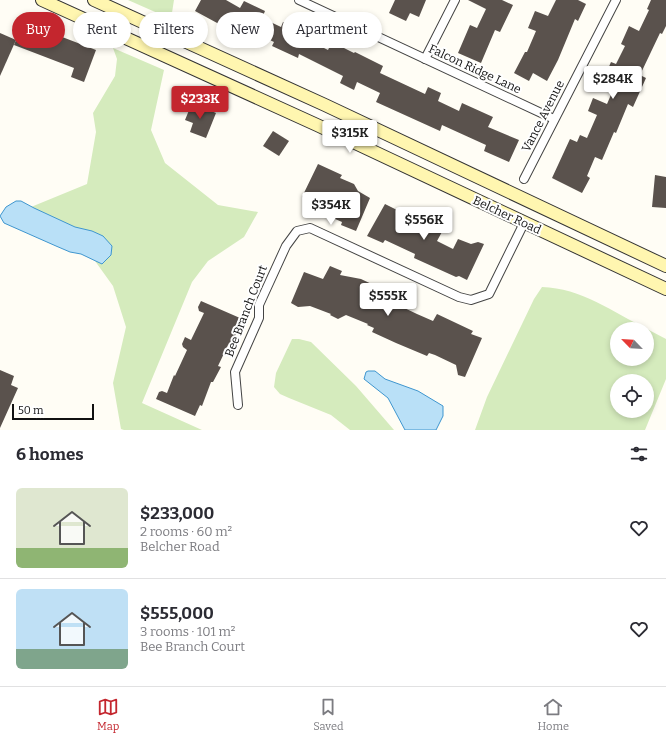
<!DOCTYPE html>
<html lang="en">
<head>
<meta charset="utf-8">
<style>
	:root { --surface:#fff; --page:#f2f2f3; --text:#2b2b33; --muted:#7c7c81; --line:#e1e1e2; --accent:#c4262e }
	body { margin:0; font-family:Bitter,serif; background:var(--page); color:var(--text); height:100vh; display:flex; flex-direction:column; font-size:15px; white-space:nowrap }
	* { box-sizing:border-box; margin:0 }
	p { font-size:13px; color:var(--muted) }
	.icon { flex:none; width:22px; height:22px; fill:none; stroke:currentColor; stroke-width:2; stroke-linecap:round; stroke-linejoin:round }
	.map { position:relative; height:430px; overflow:hidden }
	.drawer { display:flex; flex-direction:column; background:var(--surface); flex:1 }
	.drawer>* { flex:none }
	.guide { position:absolute; left:12px; top:12px; width:400px; height:36px; display:flex; gap:8px }
	.needle { width:26px; rotate:295deg }
	.controls { position:absolute; left:610px; top:322px; display:grid; gap:8px }
	.controls a { display:grid; place-items:center; width:44px; height:44px; border-radius:50%; background:var(--surface); box-shadow:0 2px 6px #0003; font-size:20px }
	.scale { position:absolute; left:12px; bottom:10px; width:82px; box-sizing:border-box; padding-left:4px; border:2px solid #111; border-top:0; font-size:11px; line-height:14px; white-space:nowrap; color:#111; -webkit-text-stroke:3px #fff; paint-order:stroke }
	.price { position:absolute; translate:-50% -34px; padding:0 9px; border-radius:4px; background:#fff; color:#222; font-size:13px; line-height:26px; filter:drop-shadow(0 1px 2px #0008) }
	.price::after { content:''; position:absolute; left:50%; top:24px; width:12px; height:9px; margin-left:-6px; background:inherit; clip-path:polygon(0 0,100% 0,50% 100%) }
	.price.current { background:var(--accent); color:#fff }
	ul { padding:0; list-style:none }
	li { display:flex; align-items:center; gap:12px; height:100px; padding:0 16px }
	li+li { border-top:1px solid var(--line) }
	li span { display:grid; place-items:center; flex:none; width:112px; height:80px; border-radius:6px; color:#555 }
	li>.icon { margin-inline-start:auto }
	span .icon { width:48px; height:48px; fill:#fffc; stroke-width:1 }
	li b { font-size:17px }
	h2 { display:flex; justify-content:space-between; align-items:center; height:48px; padding:0 16px; font-size:17px }
	.pill { padding:0 14px; border-radius:18px; background:var(--surface); box-shadow:0 2px 6px #0003; font-size:14px; line-height:36px }
	.pill.current { background:var(--accent); color:#fff }
	.menu { display:flex; justify-content:space-around; align-items:center; height:56px; border-top:1px solid var(--line); background:var(--surface); font-size:11px; color:var(--muted) }
	.menu a { display:grid; justify-items:center; gap:2px }
	.menu .current { color:var(--accent) }
	.map>svg:first-child { display:block }
	.green { fill:#d5ebbd; fill-rule:evenodd }
	.water { fill:#b9e0f7; stroke:#3f96cf }
	.building { fill:#5a524d }
	.lines { fill:none; stroke-linecap:round; stroke-linejoin:round }
	.street-casing { stroke:#444; stroke-width:10 }
	.secondary-casing { stroke:#333; stroke-width:14 }
	.street { stroke:#fff; stroke-width:8 }
	.secondary { stroke:#fff6b0; stroke-width:12 }
	.labels { text-anchor:middle; stroke-width:4; stroke-linejoin:round; paint-order:stroke }
	.street-label { font-size:12px; fill:#111; stroke:#fff }
</style>
</head>
<body>
<div class="map">
<svg width="666" height="430" viewBox="0 0 666 430">
	<rect width="100%" height="100%" fill="#fffdf5"/>
	<g class="green">
		<polygon points="128,0 174,0 171,19"/>
		<path d="M113,48L164,70L151,130L165,163L218,205L258,212L244,237L208,261L192,282L142,403L202,430H124L121,429L113,383L126,327L113,286L95,261L102,263L112,246C96,229 93,234 74,227C59,222 44,214 31,207L87,184L96,132L93,113L115,76L117,59Z"/>
		<path d="M542,287C581,288 613,312 647,329H617V359H647V329L666,339V379L645,430H475L487,397L534,299ZM617,381H647V411H617Z"/>
		<polygon points="292,339 299,339 311,342 356,386 394,430 350,430 331,415 289,398 280,394 274,387 276,373"/>
	</g>
	<g class="water">
		<polygon points="16,201 21,201 34,208 75,227 92,231 103,236 112,246 111,255 102,264 81,254 70,252 56,246 4,223 0,216 6,207"/>
		<polygon points="368,371 375,371 385,379 418,391 443,406 443,416 436,430 405,430 388,398 364,379 366,372"/>
	</g>
	<g class="building">
		<polygon points="201,0 226,0 240,8 244,1 265,11 262,18 281,27 283,22 308,34 306,39 328,50 332,42 354,53 355,52 383,66 380,73 425,94 428,87 441,93 438,101 459,111 462,103 493,117 488,127 519,140 509,162 484,151 486,145 442,125 440,131 376,102 380,93 357,82 354,90 340,83 343,76 299,54 298,58 272,46 274,42 255,33 252,40 230,30 195,11"/>
		<polygon points="395,0 426,0 419,17 410,13 406,21 389,13"/>
		<polygon points="468,0 502,0 513,5 500,32 495,30 481,63 458,53 470,25 477,28 486,9"/>
		<polygon points="556,0 578,0 586,4 578,21 575,19 558,60 547,81 533,73 529,81 514,73 525,52 527,52 536,31 528,28 535,11 548,16"/>
		<polygon points="651,0 666,0 666,26 662,34 660,33 640,75 646,78 633,107 628,104 616,133 614,132 602,160 595,157 587,176 590,178 582,193 552,178 570,139 577,142 580,135 587,138 597,115 588,111 593,98 607,104 616,83 604,78 611,62 616,64 625,46 621,44 629,26 639,31 649,10 647,9"/>
		<polygon points="31,25 96,50 84,82 71,77 74,68 14,45 20,30 28,33"/>
		<polygon points="0,33 16,40 0,76"/>
		<polygon points="192,103 216,113 206,138 190,132 193,123 185,120"/>
		<polygon points="273,131 289,141 279,156 263,146"/>
		<polygon points="318,164 342,175 340,178 354,184 358,191 370,198 356,231 341,225 342,222 333,218 334,214 302,197"/>
		<polygon points="655,175 666,177 666,208 652,207"/>
		<polygon points="385,204 397,210 404,207 421,215 422,213 431,218 428,223 443,230 437,241 453,249 458,239 471,244 478,242 484,244 467,280 459,276 456,277 414,258 415,254 385,240 383,243 367,236"/>
		<polygon points="330,266 342,271 340,275 361,279 399,297 396,304 417,314 433,321 437,314 473,331 471,334 482,338 465,377 458,375 456,365 435,355 429,353 427,356 396,343 372,332 374,328 367,325 368,324 346,315 338,319 330,315 331,314 310,306 298,307 291,303 304,272 323,279"/>
		<polygon points="201,301 240,318 235,329 238,330 230,346 228,345 218,366 221,367 213,382 211,382 202,406 200,405 195,416 156,399 159,392 162,391 167,393 174,375 175,376 187,350 183,347 182,344 185,337 191,340 204,313 199,311 198,307"/>
		<polygon points="0,370 14,376 11,385 18,388 0,428"/>
	</g>
	<g class="lines">
		<defs>
			<g id="street">
				<polyline points="299,0 554,119"/>
				<polyline points="425,59 455,0"/>
				<polyline points="524,179 616,0"/>
				<polyline points="238,405 235,372 259,318 259,305 286,246 297,231 310,228 459,297 471,300 489,294 524,223"/>
			</g>
			<g id="secondary">
				<polyline points="42,0 317,125 666,289"/>
				<polyline points="94,0 325,105 666,266"/>
			</g>
		</defs>
		<use href="#street" class="street-casing"/>
		<use href="#secondary" class="secondary-casing"/>
		<use href="#street" class="street"/>
		<use href="#secondary" class="secondary"/>
	</g>
	<g class="labels">
		<g class="street-label">
			<text transform="translate(475 69) rotate(25)" y="4">Falcon Ridge Lane</text>
			<text transform="translate(543 116) rotate(-63)" y="4">Vance Avenue</text>
			<text transform="translate(507 215) rotate(25)" y="4">Belcher Road</text>
			<text transform="translate(246 311) rotate(-69)" y="4">Bee Branch Court</text>
		</g>
	</g>
</svg>
<div class="controls">
<a><svg class="needle" viewBox="-14 -14 28 28"><path d="M0-13l5 13h-10z" fill="#e53935"/><path d="M0 13l5-13h-10z" fill="#7c7c81"/></svg></a>
<a><svg class="icon" aria-label="locate" viewBox="0 0 24 24"><circle cx="12" cy="12" r="6"/><path d="M12 2v4M12 18v4M2 12h4M18 12h4"/></svg></a>
</div>
<div class="scale">50 m</div>
<b class="price" style="left:613px;top:100px">$284K</b>
<b class="price current" style="left:200px;top:120px">$233K</b>
<b class="price" style="left:350px;top:154px">$315K</b>
<b class="price" style="left:331px;top:226px">$354K</b>
<b class="price" style="left:424px;top:241px">$556K</b>
<b class="price" style="left:388px;top:317px">$555K</b>
<div class="guide">
<a class="pill current">Buy</a>
<a class="pill">Rent</a>
<a class="pill">Filters</a>
<a class="pill">New</a>
<a class="pill">Apartment</a>
</div>
</div>
<section class="drawer">
<h2>6 homes<svg class="icon" aria-label="filters" viewBox="0 0 24 24"><path d="M4 7h16M4 17h16"/><circle cx="9" cy="7" r="2"/><circle cx="15" cy="17" r="2"/></svg></h2>
<ul>
<li><span style="background:linear-gradient(#dfe7d0 75%,#8fb573 0)"><svg class="icon" aria-label="home" viewBox="0 0 24 24"><path d="M3 11l9-7 9 7M6 9v11h12V9"/></svg></span><div><b>$233,000</b><p>2 rooms · 60 m²</p><p>Belcher Road</p></div><svg class="icon" aria-label="heart" viewBox="0 0 24 24"><path d="M12 20l-8-8c-3-5 5-10 8-4 3-6 11-1 8 4z"/></svg></li>
<li><span style="background:linear-gradient(#bfe0f5 75%,#7fa58c 0)"><svg class="icon" aria-label="home" viewBox="0 0 24 24"><path d="M3 11l9-7 9 7M6 9v11h12V9"/></svg></span><div><b>$555,000</b><p>3 rooms · 101 m²</p><p>Bee Branch Court</p></div><svg class="icon" aria-label="heart" viewBox="0 0 24 24"><path d="M12 20l-8-8c-3-5 5-10 8-4 3-6 11-1 8 4z"/></svg></li>
</ul>
</section>
<nav class="menu">
<a class="current"><svg class="icon" aria-label="map" viewBox="0 0 24 24"><path d="M3 6l6-2 6 2 6-2v14l-6 2-6-2-6 2zM9 4v14M15 6v14"/></svg>Map</a>
<a><svg class="icon" aria-label="saved" viewBox="0 0 24 24"><path d="M7 4h10v16l-5-4-5 4z"/></svg>Saved</a>
<a><svg class="icon" aria-label="home" viewBox="0 0 24 24"><path d="M3 11l9-7 9 7M6 9v11h12V9"/></svg>Home</a>
</nav>
</body>
</html>
